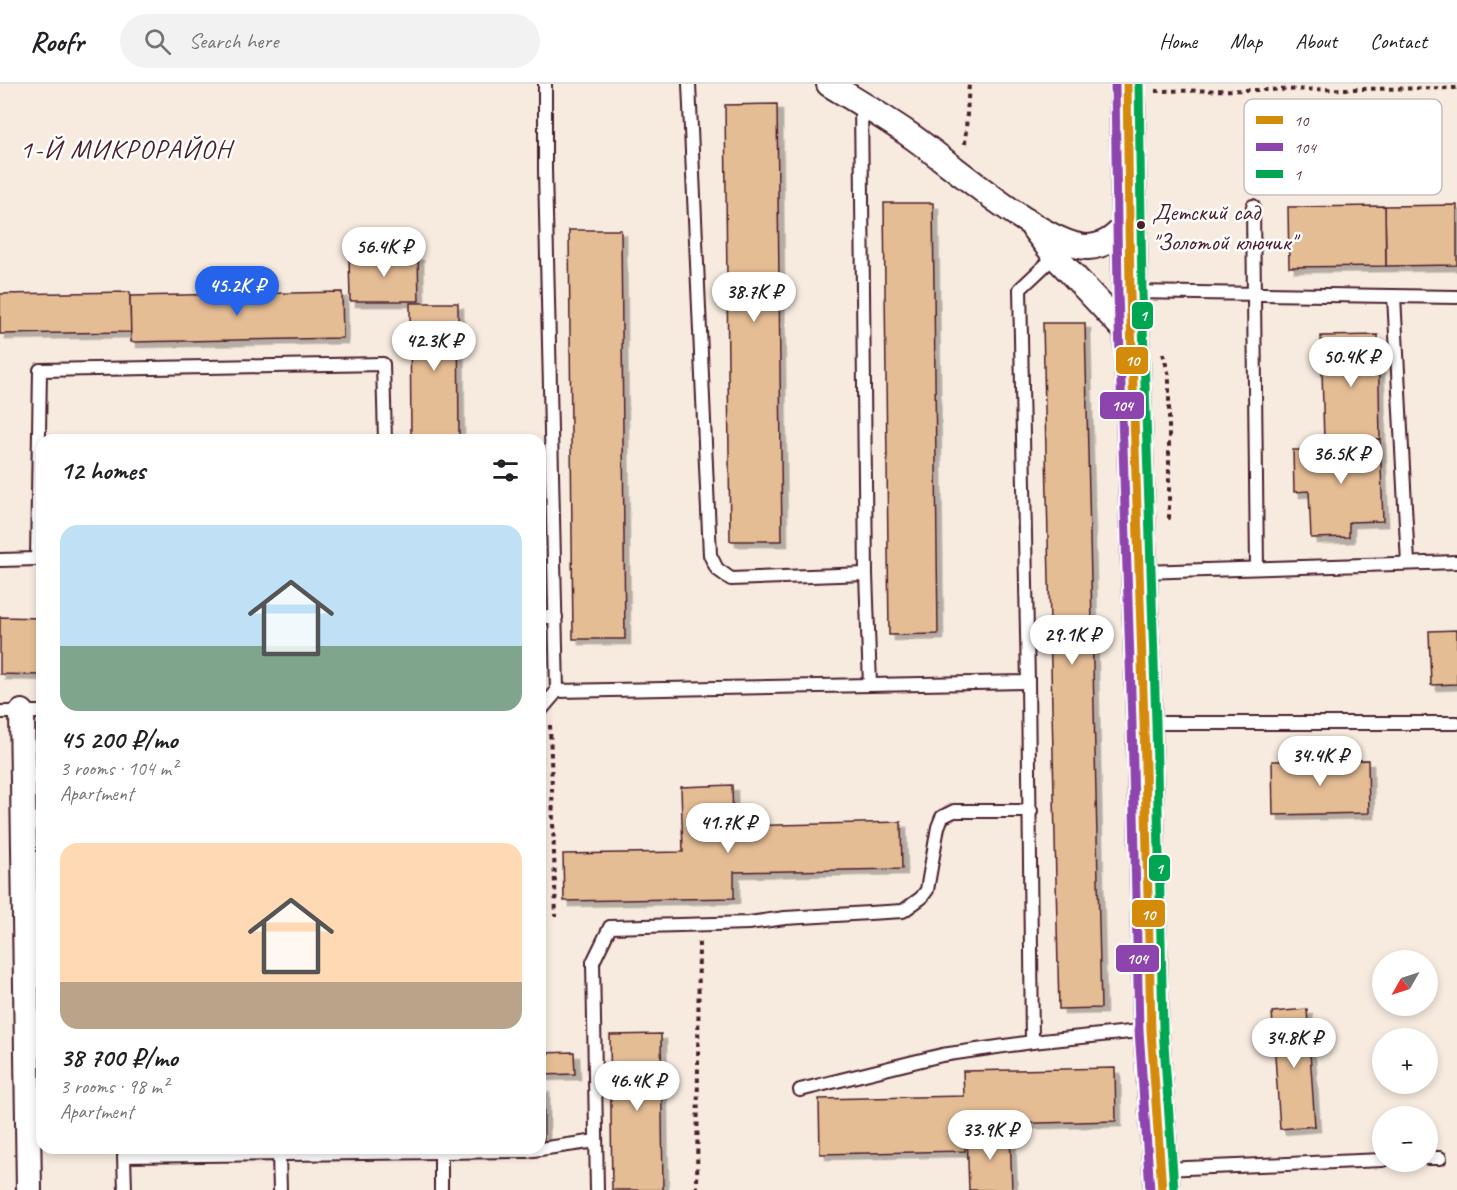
<!DOCTYPE html>
<html lang="en">
<head>
<meta charset="utf-8">
<style>
	:root { --surface:#fff; --page:#f2f2f2; --text:#202124; --muted:#757577; --line:#e0e0e0; --accent:#2563eb }
	body { margin:0; font-family:Caveat,sans-serif; background:var(--page); color:var(--text); height:100vh; display:flex; flex-direction:column; font-size:22px; white-space:nowrap }
	* { box-sizing:border-box; margin:0 }
	p { font-size:20px; color:var(--muted) }
	.icon { flex:none; width:33px; height:33px; fill:none; stroke:currentColor; stroke-width:2; stroke-linecap:round; stroke-linejoin:round }
	.map { position:relative; flex:1; overflow:hidden }
	.panel { position:absolute; left:36px; top:350px; width:510px; height:720px; display:flex; flex-direction:column; background:var(--surface); border-radius:18px; box-shadow:0 3px 9px #0003 }
	.panel>* { flex:none }
	.needle { width:39px; rotate:231deg }
	.fabs { position:absolute; left:1372px; top:866px; display:grid; gap:12px }
	.fabs a { display:grid; place-items:center; width:66px; height:66px; border-radius:50%; background:var(--surface); box-shadow:0 3px 9px #0003; font-size:30px }
	.price { position:absolute; translate:-50% -51px; padding:0 14px; border-radius:21px; background:#fff; color:#222; font-size:20px; line-height:39px; filter:drop-shadow(0 2px 3px #0008) }
	.price::after { content:''; position:absolute; left:50%; top:36px; width:18px; height:14px; margin-left:-9px; background:inherit; clip-path:polygon(0 0,100% 0,50% 100%) }
	.price.active { background:var(--accent); color:#fff }
	ul { padding:0; list-style:none }
	li { display:grid; align-content:center; gap:12px; height:318px; padding:0 24px }
	li span { display:grid; place-items:center; height:186px; border-radius:18px; color:#555 }
	li>.icon { margin-inline-start:auto }
	span .icon { width:108px; height:108px; fill:#fffc; stroke-width:1 }
	li b { font-size:26px }
	h2 { display:flex; justify-content:space-between; align-items:center; height:72px; padding:0 24px; font-size:26px }
	header { display:flex; align-items:center; gap:36px; box-sizing:border-box; height:84px; padding:0 30px; background:var(--surface); border-bottom:2px solid var(--line) }
	header strong { font-size:28px }
	nav { display:flex; gap:33px; margin-inline-start:auto; font-size:21px }
	.search { width:420px; height:54px; background:var(--page); display:flex; align-items:center; gap:15px; box-sizing:border-box; padding:0 21px; border-radius:33px; color:var(--muted); font-size:22px }
	.map>svg:first-child { display:block }
	.building { fill:#e5bd95; stroke:#4a1f2b; stroke-width:1.5; filter:url(#shadow) }
	.lines { fill:none; stroke-linecap:round; stroke-linejoin:round }
	.lane-casing { stroke:#4a1f2b; stroke-width:16 }
	.street-casing { stroke:#4a1f2b; stroke-width:28 }
	.secondary-casing { stroke:#4a1f2b; stroke-width:38 }
	.path { stroke:#4a1f2b; stroke-width:4; stroke-dasharray:4.5 4.5; stroke-linecap:butt }
	.lane { stroke:#fff; stroke-width:12 }
	.street { stroke:#fff; stroke-width:24 }
	.secondary { stroke:#fff; stroke-width:33 }
	.bus-1-casing { stroke:#fff; stroke-width:14 }
	.bus-2-casing { stroke:#fff; stroke-width:14 }
	.bus-3-casing { stroke:#fff; stroke-width:14 }
	.bus-1 { stroke:#d48b09; stroke-width:9 }
	.bus-2 { stroke:#8e44ad; stroke-width:9 }
	.bus-3 { stroke:#00a651; stroke-width:9 }
	.bus-dot { fill:#4a1f2b; stroke:#fff; stroke-width:2 }
	.labels { text-anchor:middle; stroke-width:5; stroke-linejoin:round; paint-order:stroke }
	.bus-label { font-size:24px; fill:#4a1f2b; stroke:#fff; text-anchor:start }
	.neighbourhood-label { font-size:27px; letter-spacing:1.5px; fill:#4a1f2b; stroke:#fff }
	.key { fill:#fff; stroke:#c9bcbf; stroke-width:1.5 }
	.key-label { font-size:16px; fill:#4a1f2b }
	.line-badge { stroke:#fff; stroke-width:2 }
	.badge-label { font-size:16px; text-anchor:middle; font-weight:bold; fill:#fff }
</style>
</head>
<body>
<header>
<strong>Roofr</strong>
<div class="search"><svg class="icon" aria-label="search" viewBox="0 0 24 24"><circle cx="10" cy="10" r="6"/><path d="M15 15l6 6"/></svg>Search here</div>
<nav><a>Home</a><a>Map</a><a>About</a><a>Contact</a></nav>
</header>
<div class="map">
<svg width="1457" height="1106" viewBox="0 0 1457 1106">
	<defs>
		<filter id="shadow"><feDropShadow dx="5.5" dy="5.5" stdDeviation="0" flood-color="#0004"/></filter>
	</defs>
	<rect width="100%" height="100%" fill="#f7ebdf"/>
	<filter id="ink" filterUnits="userSpaceOnUse"><feTurbulence type="fractalNoise" baseFrequency=".0167" numOctaves="2"/><feDisplacementMap in="SourceGraphic" scale="12" xChannelSelector="R" yChannelSelector="G"/><feConvolveMatrix kernelMatrix="1 2 1 2 8 2 1 2 1" color-interpolation-filters="sRGB"/></filter>
	<g filter="url(#ink)">
		<g class="building">
			<polygon points="777,20 782,457 730,457 725,21"/>
			<polygon points="884,119 933,119 938,550 889,551"/>
			<polygon points="1457,121 1457,181 1386,182 1385,122"/>
			<polygon points="1385,122 1386,182 1289,183 1288,123"/>
			<polygon points="569,146 621,146 625,555 573,555"/>
			<polygon points="349,171 418,171 419,217 350,217"/>
			<polygon points="130,208 131,248 0,250 0,210"/>
			<polygon points="342,208 343,254 131,258 130,212"/>
			<polygon points="410,219 458,219 459,356 411,356"/>
			<polygon points="1043,239 1085,239 1101,924 1059,925"/>
			<polygon points="1378,251 1380,355 1324,357 1321,252"/>
			<polygon points="1380,355 1383,437 1349,438 1349,453 1311,454 1309,407 1294,408 1293,366 1325,366 1324,357"/>
			<polygon points="0,533 42,534 42,591 0,590"/>
			<polygon points="1457,546 1457,600 1431,601 1429,547"/>
			<polygon points="1368,676 1369,729 1273,731 1272,677"/>
			<polygon points="732,701 733,742 901,738 902,785 734,788 734,814 564,817 563,770 683,768 681,703"/>
			<polygon points="1307,925 1315,1042 1280,1045 1272,928"/>
			<polygon points="661,950 663,1106 612,1106 610,951"/>
			<polygon points="574,968 575,990 542,991 541,969"/>
			<polygon points="1115,984 1116,1037 964,1041 965,1067 820,1070 819,1015 964,1012 963,987"/>
			<rect x="540" y="1003" width="4" height="55"/>
			<polygon points="1010,1048 1012,1106 969,1106 967,1049"/>
		</g>
		<g class="lines">
			<defs>
				<g id="lane">
					<polyline points="545,0 545,86 557,607 870,601 866,490 861,20"/>
					<polyline points="689,0 710,471 717,485 731,495 866,490"/>
					<polyline points="1253,122 1257,484"/>
					<polyline points="1131,208 1457,213"/>
					<polyline points="1394,212 1408,479"/>
					<polyline points="42,475 37,475 40,286 383,280 385,356"/>
					<polyline points="0,476 37,475"/>
					<polyline points="1141,488 1457,478"/>
					<polyline points="540,533 556,533"/>
					<polyline points="870,601 1028,598 1020,205 1055,172"/>
					<polyline points="540,627 557,607"/>
					<polyline points="0,628 42,628"/>
					<polyline points="1145,639 1457,639"/>
					<polyline points="1032,958 1150,946"/>
					<polyline points="800,1006 942,971 1032,958 1028,598"/>
					<polyline points="441,1068 441,1106"/>
					<polyline points="279,1070 280,1106"/>
					<polyline points="1428,1074 1440,1074"/>
					<polyline points="1162,1085 1383,1076"/>
					<polyline points="125,1106 124,1072 526,1067 596,1057"/>
					<polyline points="597,1106 593,878 610,843 749,839 785,834 903,827 921,814 927,806 938,743 942,733 954,727 1031,727"/>
				</g>
				<g id="street">
					<path d="M829,0C855,16 882,32 907,49C946,75 1044,163 1088,163C1107,162 1117,151 1130,138"/>
					<polyline points="1034,145 1055,172 1132,254"/>
					<polyline points="22,628 29,1106"/>
				</g>
				<polyline id="secondary" points="1127,0 1130,208 1144,639 1151,946 1162,1106"/>
			</defs>
			<use href="#lane" class="lane-casing"/>
			<use href="#street" class="street-casing"/>
			<use href="#secondary" class="secondary-casing"/>
			<g class="path">
				<polyline points="1155,7 1457,4"/>
				<polyline points="965,60 969,0"/>
				<polyline points="1163,269 1169,292 1169,434 1165,434"/>
				<polyline points="550,641 556,833"/>
				<polyline points="697,1106 699,856"/>
			</g>
			<use href="#lane" class="lane"/>
			<use href="#street" class="street"/>
			<use href="#secondary" class="secondary"/>
			<defs>
				<polyline id="bus-1" points="1127,0 1130,208 1144,639 1151,946 1162,1106"/>
				<polyline id="bus-2" points="1115,0 1118,208 1132,639 1139,946 1150,1106"/>
				<polyline id="bus-3" points="1139,0 1142,208 1156,639 1163,945 1174,1105"/>
			</defs>
			<use href="#bus-1" class="bus-1-casing"/>
			<use href="#bus-2" class="bus-2-casing"/>
			<use href="#bus-3" class="bus-3-casing"/>
			<use href="#bus-1" class="bus-1"/>
			<use href="#bus-2" class="bus-2"/>
			<use href="#bus-3" class="bus-3"/>
		</g>
	</g>
	<circle class="bus-dot" cx="1141" cy="141" r="5"/>
	<g class="labels">
		<g class="bus-label">
			<text x="1152" y="136">Детский сад<tspan x="1152" dy="30">"Золотой ключик"</tspan></text>
		</g>
		<g class="neighbourhood-label">
			<text x="126" y="74">1-Й МИКРОРАЙОН</text>
		</g>
	</g>
	<rect x="1244" y="15" width="198" height="96" rx="9" class="key"/>
	<rect x="1256" y="32" width="27" height="8" fill="#d48b09"/>
	<rect x="1256" y="59" width="27" height="8" fill="#8e44ad"/>
	<rect x="1256" y="86" width="27" height="8" fill="#00a651"/>
	<g class="key-label">
		<text x="1294" y="42">10</text>
		<text x="1294" y="69">104</text>
		<text x="1294" y="96">1</text>
	</g>
	<g class="line-badge">
		<rect x="1131" y="217" width="23" height="29" rx="6" fill="#00a651"/>
		<rect x="1115" y="262" width="34" height="29" rx="6" fill="#d48b09"/>
		<rect x="1099" y="307" width="46" height="29" rx="6" fill="#8e44ad"/>
		<rect x="1148" y="770" width="23" height="28" rx="6" fill="#00a651"/>
		<rect x="1131" y="815" width="35" height="29" rx="6" fill="#d48b09"/>
		<rect x="1115" y="860" width="45" height="29" rx="6" fill="#8e44ad"/>
	</g>
	<g class="badge-label">
		<text x="1143" y="237">1</text>
		<text x="1132" y="282">10</text>
		<text x="1122" y="327">104</text>
		<text x="1159" y="790">1</text>
		<text x="1148" y="836">10</text>
		<text x="1137" y="880">104</text>
	</g>
</svg>
<div class="fabs">
<a><svg class="needle" viewBox="-14 -14 28 28"><path d="M0-13l5 13h-10z" fill="#e53935"/><path d="M0 13l5-13h-10z" fill="#757577"/></svg></a>
<a>+</a>
<a>−</a>
</div>
<b class="price" style="left:384px;top:194px">56.4K ₽</b>
<b class="price active" style="left:237px;top:233px">45.2K ₽</b>
<b class="price" style="left:754px;top:239px">38.7K ₽</b>
<b class="price" style="left:434px;top:288px">42.3K ₽</b>
<b class="price" style="left:1351px;top:304px">50.4K ₽</b>
<b class="price" style="left:1341px;top:401px">36.5K ₽</b>
<b class="price" style="left:1072px;top:582px">29.1K ₽</b>
<b class="price" style="left:1320px;top:703px">34.4K ₽</b>
<b class="price" style="left:728px;top:770px">41.7K ₽</b>
<b class="price" style="left:1294px;top:985px">34.8K ₽</b>
<b class="price" style="left:637px;top:1028px">46.4K ₽</b>
<b class="price" style="left:990px;top:1077px">33.9K ₽</b>
<section class="panel">
<h2>12 homes<svg class="icon" aria-label="filters" viewBox="0 0 24 24"><path d="M4 7h16M4 17h16"/><circle cx="9" cy="7" r="2"/><circle cx="15" cy="17" r="2"/></svg></h2>
<ul>
<li><span style="background:linear-gradient(#bfe0f5 65%,#7fa58c 0)"><svg class="icon" aria-label="home" viewBox="0 0 24 24"><path d="M3 11l9-7 9 7M6 9v11h12V9"/></svg></span><div><b>45 200 ₽/mo</b><p>3 rooms · 104 m²</p><p>Apartment</p></div></li>
<li><span style="background:linear-gradient(#ffd9b3 75%,#b9a48a 0)"><svg class="icon" aria-label="home" viewBox="0 0 24 24"><path d="M3 11l9-7 9 7M6 9v11h12V9"/></svg></span><div><b>38 700 ₽/mo</b><p>3 rooms · 98 m²</p><p>Apartment</p></div></li>
</ul>
</section>
</div>
</body>
</html>
